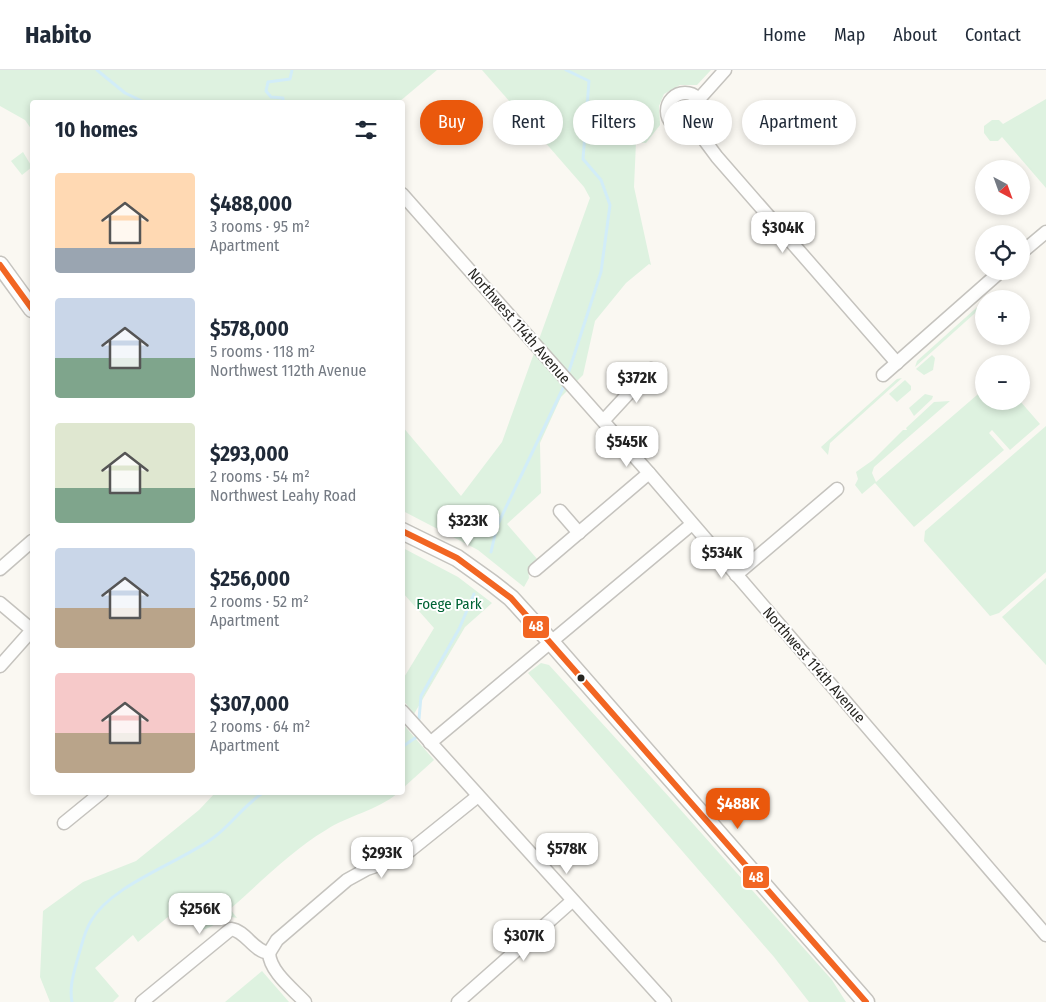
<!DOCTYPE html>
<html lang="en">
<head>
<meta charset="utf-8">
<style>
	:root { --surface:#fff; --page:#f6f6f7; --text:#1f2937; --muted:#747a83; --line:#e0e1e3; --accent:#ea580c }
	body { margin:0; font-family:"Fira Sans Condensed",sans-serif; background:var(--page); color:var(--text); height:100vh; display:flex; flex-direction:column; font-size:19px; white-space:nowrap }
	* { box-sizing:border-box; margin:0 }
	p { font-size:16px; color:var(--muted) }
	.icon { flex:none; width:28px; height:28px; fill:none; stroke:currentColor; stroke-width:2; stroke-linecap:round; stroke-linejoin:round }
	.map { position:relative; flex:1; overflow:hidden }
	.details { position:absolute; left:30px; top:30px; width:375px; height:695px; display:flex; flex-direction:column; background:var(--surface); border-radius:5px; box-shadow:0 2px 8px #0003 }
	.details>* { flex:none }
	.banner { position:absolute; left:420px; top:30px; width:475px; height:45px; display:flex; gap:10px }
	.needle { width:32px; rotate:139deg }
	.buttons { position:absolute; left:975px; top:90px; display:grid; gap:10px }
	.buttons a { display:grid; place-items:center; width:55px; height:55px; border-radius:50%; background:var(--surface); box-shadow:0 2px 8px #0003; font-size:25px }
	.price { position:absolute; translate:-50% -42px; padding:0 11px; border-radius:10px; background:#fff; color:#222; font-size:16px; line-height:32px; filter:drop-shadow(0 1px 2px #0008) }
	.price::after { content:''; position:absolute; left:50%; top:30px; width:15px; height:11px; margin-left:-8px; background:inherit; clip-path:polygon(0 0,100% 0,50% 100%) }
	.price.current { background:var(--accent); color:#fff }
	ul { padding:0; list-style:none }
	li { display:flex; align-items:center; gap:15px; height:125px; padding:0 25px }
	li span { display:grid; place-items:center; flex:none; width:140px; height:100px; border-radius:5px; color:#555 }
	li>.icon { margin-inline-start:auto }
	span .icon { width:60px; height:60px; fill:#fffc; stroke-width:1 }
	li b { font-size:21px }
	h2 { display:flex; justify-content:space-between; align-items:center; height:60px; padding:0 25px; font-size:21px }
	.chip { padding:0 18px; border-radius:22px; background:var(--surface); box-shadow:0 2px 8px #0003; font-size:18px; line-height:45px }
	.chip.current { background:var(--accent); color:#fff }
	header { display:flex; align-items:center; gap:30px; box-sizing:border-box; height:70px; padding:0 25px; background:var(--surface); border-bottom:1px solid var(--line) }
	header strong { font-size:24px }
	nav { display:flex; gap:28px; margin-inline-start:auto; font-size:18px }
	.map>svg:first-child { display:block }
	.green { fill:#def2e0 }
	.lines { fill:none; stroke-linecap:round; stroke-linejoin:round }
	.stream { stroke:#d2edf8; stroke-width:3 }
	.minor-casing { stroke:#c5c3be; stroke-width:15 }
	.major-casing { stroke:#c5c3be; stroke-width:19 }
	.minor { stroke:#fefefd; stroke-width:12 }
	.major { stroke:#fefefd; stroke-width:16 }
	.bus-1-casing { stroke:#fff; stroke-width:10 }
	.bus-1 { stroke:#f26522; stroke-width:6 }
	.bus-dot { fill:#272622; stroke:#fff; stroke-width:2 }
	.labels { text-anchor:middle; stroke-width:4; stroke-linejoin:round; paint-order:stroke }
	.street-label { font-size:15px; fill:#272622; stroke:#fff }
	.park-label { font-size:15px; fill:#006335; stroke:#fff }
	.line-badge { stroke:#fff; stroke-width:2 }
	.badge-label { font-size:14px; text-anchor:middle; font-weight:bold; fill:#fff }
</style>
</head>
<body>
<header>
<strong>Habito</strong>
<nav><a>Home</a><a>Map</a><a>About</a><a>Contact</a></nav>
</header>
<div class="map">
<svg width="1046" height="932" viewBox="0 0 1046 932">
	<rect width="100%" height="100%" fill="#faf8f2"/>
	<g class="green">
		<polygon points="0,0 437,0 399,32 32,32 32,60 25,50 0,36"/>
		<polygon points="482,0 711,0 697,15 680,15 664,24 659,36 660,55 646,73 636,72 634,117 651,195 649,194 626,213 595,251 583,305 561,327 540,373 541,423 507,454 538,490 528,499 529,508 524,517 478,480 403,441 402,356 461,426 502,372 590,128 584,117"/>
		<polygon points="1046,29 1046,118 1002,67 998,71 990,71 984,63 984,56 992,50 999,50 1003,54"/>
		<polygon points="23,82 32,97 22,105 11,91"/>
		<polygon points="984,231 984,235 915,297 917,291"/>
		<polygon points="932,285 935,288 933,300 924,305 916,299"/>
		<polygon points="902,308 830,373 828,385 821,377 897,309"/>
		<polygon points="905,310 911,316 911,320 897,332 889,324"/>
		<polygon points="984,319 984,331 1020,331 1040,354 1010,380 992,360 989,363 1004,380 914,457 875,413 862,424 855,415 858,409 856,402 873,390 903,360 907,360 906,358 934,332 950,331 874,397 872,403 876,412"/>
		<polygon points="925,324 933,326 932,329 914,346 909,338"/>
		<polygon points="1046,356 1046,502 999,543 990,546 924,471 925,461"/>
		<polygon points="403,478 458,507 492,533 465,557 414,644 403,630 403,609 434,558 403,523"/>
		<polygon points="1046,508 1046,595 1002,547"/>
		<polygon points="541,593 549,595 671,729 832,910 846,932 809,932 774,887 528,603"/>
		<polygon points="403,654 434,690 403,718 402,718"/>
		<path d="M215,723H398C376,741 349,745 326,760C292,780 260,813 230,839L237,848C224,844 214,858 202,860L181,836L138,872L133,865L95,898L119,926L113,932H50L40,907L43,841L83,812L136,791L199,740Z"/>
		<polygon points="262,901 289,932 225,932"/>
	</g>
	<g class="lines">
		<g class="stream">
			<polyline points="97,0 125,23 144,32"/>
			<polyline points="566,0 589,11 583,89 601,110 610,135 601,202 569,301"/>
			<polyline points="283,32 283,28 271,27 266,21 268,12 290,9 292,0"/>
			<polyline points="491,482 497,456 564,316"/>
			<polyline points="419,649 421,626 459,559 474,524"/>
			<polyline points="402,677 418,666"/>
			<path d="M72,932C69,916 74,903 78,887C82,875 84,862 91,851C111,815 179,793 213,768C231,755 244,735 264,722"/>
		</g>
		<defs>
			<g id="minor">
				<circle cx="685" cy="41" r="18"/>
				<polyline points="699,29 725,0"/>
				<polyline points="694,56 717,87 897,293"/>
				<polyline points="402,124 649,403 1046,865"/>
				<polyline points="1021,183 1046,162"/>
				<polyline points="883,305 1001,201"/>
				<polyline points="604,350 651,299"/>
				<polyline points="560,441 579,463"/>
				<polyline points="0,499 32,471"/>
				<polyline points="535,500 649,403"/>
				<polyline points="736,505 837,419"/>
				<polyline points="0,533 32,560 0,596"/>
				<polyline points="402,641 665,932"/>
				<polyline points="430,673 692,454"/>
				<polyline points="64,753 102,722"/>
				<polyline points="269,883 277,870 347,810 367,799 402,787 478,726"/>
				<path d="M142,932L231,859C246,861 253,881 269,883C270,902 293,919 305,932"/>
				<polyline points="458,932 572,831"/>
			</g>
			<g id="major">
				<polyline points="0,195 32,239"/>
				<polyline points="402,461 457,488 492,513 511,528 551,572 866,932"/>
			</g>
		</defs>
		<use href="#minor" class="minor-casing"/>
		<use href="#major" class="major-casing"/>
		<use href="#minor" class="minor"/>
		<use href="#major" class="major"/>
		<defs>
			<g id="bus-1">
				<polyline points="0,195 32,239"/>
				<polyline points="402,461 457,488 511,528 866,932"/>
			</g>
		</defs>
		<use href="#bus-1" class="bus-1-casing"/>
		<use href="#bus-1" class="bus-1"/>
	</g>
	<circle class="bus-dot" cx="581" cy="608" r="4.5"/>
	<g class="labels">
		<g class="street-label">
			<text transform="translate(519 256) rotate(49)" y="5">Northwest 114th Avenue</text>
			<text transform="translate(814 595) rotate(49)" y="5">Northwest 114th Avenue</text>
		</g>
		<g class="park-label">
			<text x="449" y="539">Foege Park</text>
		</g>
	</g>
	<g class="line-badge">
		<rect x="522" y="545" width="28" height="24" rx="5" fill="#f26522"/>
		<rect x="742" y="795" width="28" height="24" rx="5" fill="#f26522"/>
	</g>
	<g class="badge-label">
		<text x="536" y="561">48</text>
		<text x="756" y="812">48</text>
	</g>
</svg>
<div class="buttons">
<a><svg class="needle" viewBox="-14 -14 28 28"><path d="M0-13l5 13h-10z" fill="#e53935"/><path d="M0 13l5-13h-10z" fill="#747a83"/></svg></a>
<a><svg class="icon" aria-label="locate" viewBox="0 0 24 24"><circle cx="12" cy="12" r="6"/><path d="M12 2v4M12 18v4M2 12h4M18 12h4"/></svg></a>
<a>+</a>
<a>−</a>
</div>
<b class="price" style="left:783px;top:184px">$304K</b>
<b class="price" style="left:637px;top:334px">$372K</b>
<b class="price" style="left:627px;top:398px">$545K</b>
<b class="price" style="left:468px;top:477px">$323K</b>
<b class="price" style="left:722px;top:509px">$534K</b>
<b class="price current" style="left:738px;top:760px">$488K</b>
<b class="price" style="left:567px;top:805px">$578K</b>
<b class="price" style="left:382px;top:809px">$293K</b>
<b class="price" style="left:200px;top:865px">$256K</b>
<b class="price" style="left:524px;top:892px">$307K</b>
<div class="banner">
<a class="chip current">Buy</a>
<a class="chip">Rent</a>
<a class="chip">Filters</a>
<a class="chip">New</a>
<a class="chip">Apartment</a>
</div>
<section class="details">
<h2>10 homes<svg class="icon" aria-label="filters" viewBox="0 0 24 24"><path d="M4 7h16M4 17h16"/><circle cx="9" cy="7" r="2"/><circle cx="15" cy="17" r="2"/></svg></h2>
<ul>
<li><span style="background:linear-gradient(#ffd9b3 75%,#9aa5b1 0)"><svg class="icon" aria-label="home" viewBox="0 0 24 24"><path d="M3 11l9-7 9 7M6 9v11h12V9"/></svg></span><div><b>$488,000</b><p>3 rooms · 95 m²</p><p>Apartment</p></div></li>
<li><span style="background:linear-gradient(#c9d6e8 60%,#7fa58c 0)"><svg class="icon" aria-label="home" viewBox="0 0 24 24"><path d="M3 11l9-7 9 7M6 9v11h12V9"/></svg></span><div><b>$578,000</b><p>5 rooms · 118 m²</p><p>Northwest 112th Avenue</p></div></li>
<li><span style="background:linear-gradient(#dfe7d0 65%,#7fa58c 0)"><svg class="icon" aria-label="home" viewBox="0 0 24 24"><path d="M3 11l9-7 9 7M6 9v11h12V9"/></svg></span><div><b>$293,000</b><p>2 rooms · 54 m²</p><p>Northwest Leahy Road</p></div></li>
<li><span style="background:linear-gradient(#c9d6e8 60%,#b9a48a 0)"><svg class="icon" aria-label="home" viewBox="0 0 24 24"><path d="M3 11l9-7 9 7M6 9v11h12V9"/></svg></span><div><b>$256,000</b><p>2 rooms · 52 m²</p><p>Apartment</p></div></li>
<li><span style="background:linear-gradient(#f6c9c9 60%,#b9a48a 0)"><svg class="icon" aria-label="home" viewBox="0 0 24 24"><path d="M3 11l9-7 9 7M6 9v11h12V9"/></svg></span><div><b>$307,000</b><p>2 rooms · 64 m²</p><p>Apartment</p></div></li>
</ul>
</section>
</div>
</body>
</html>
